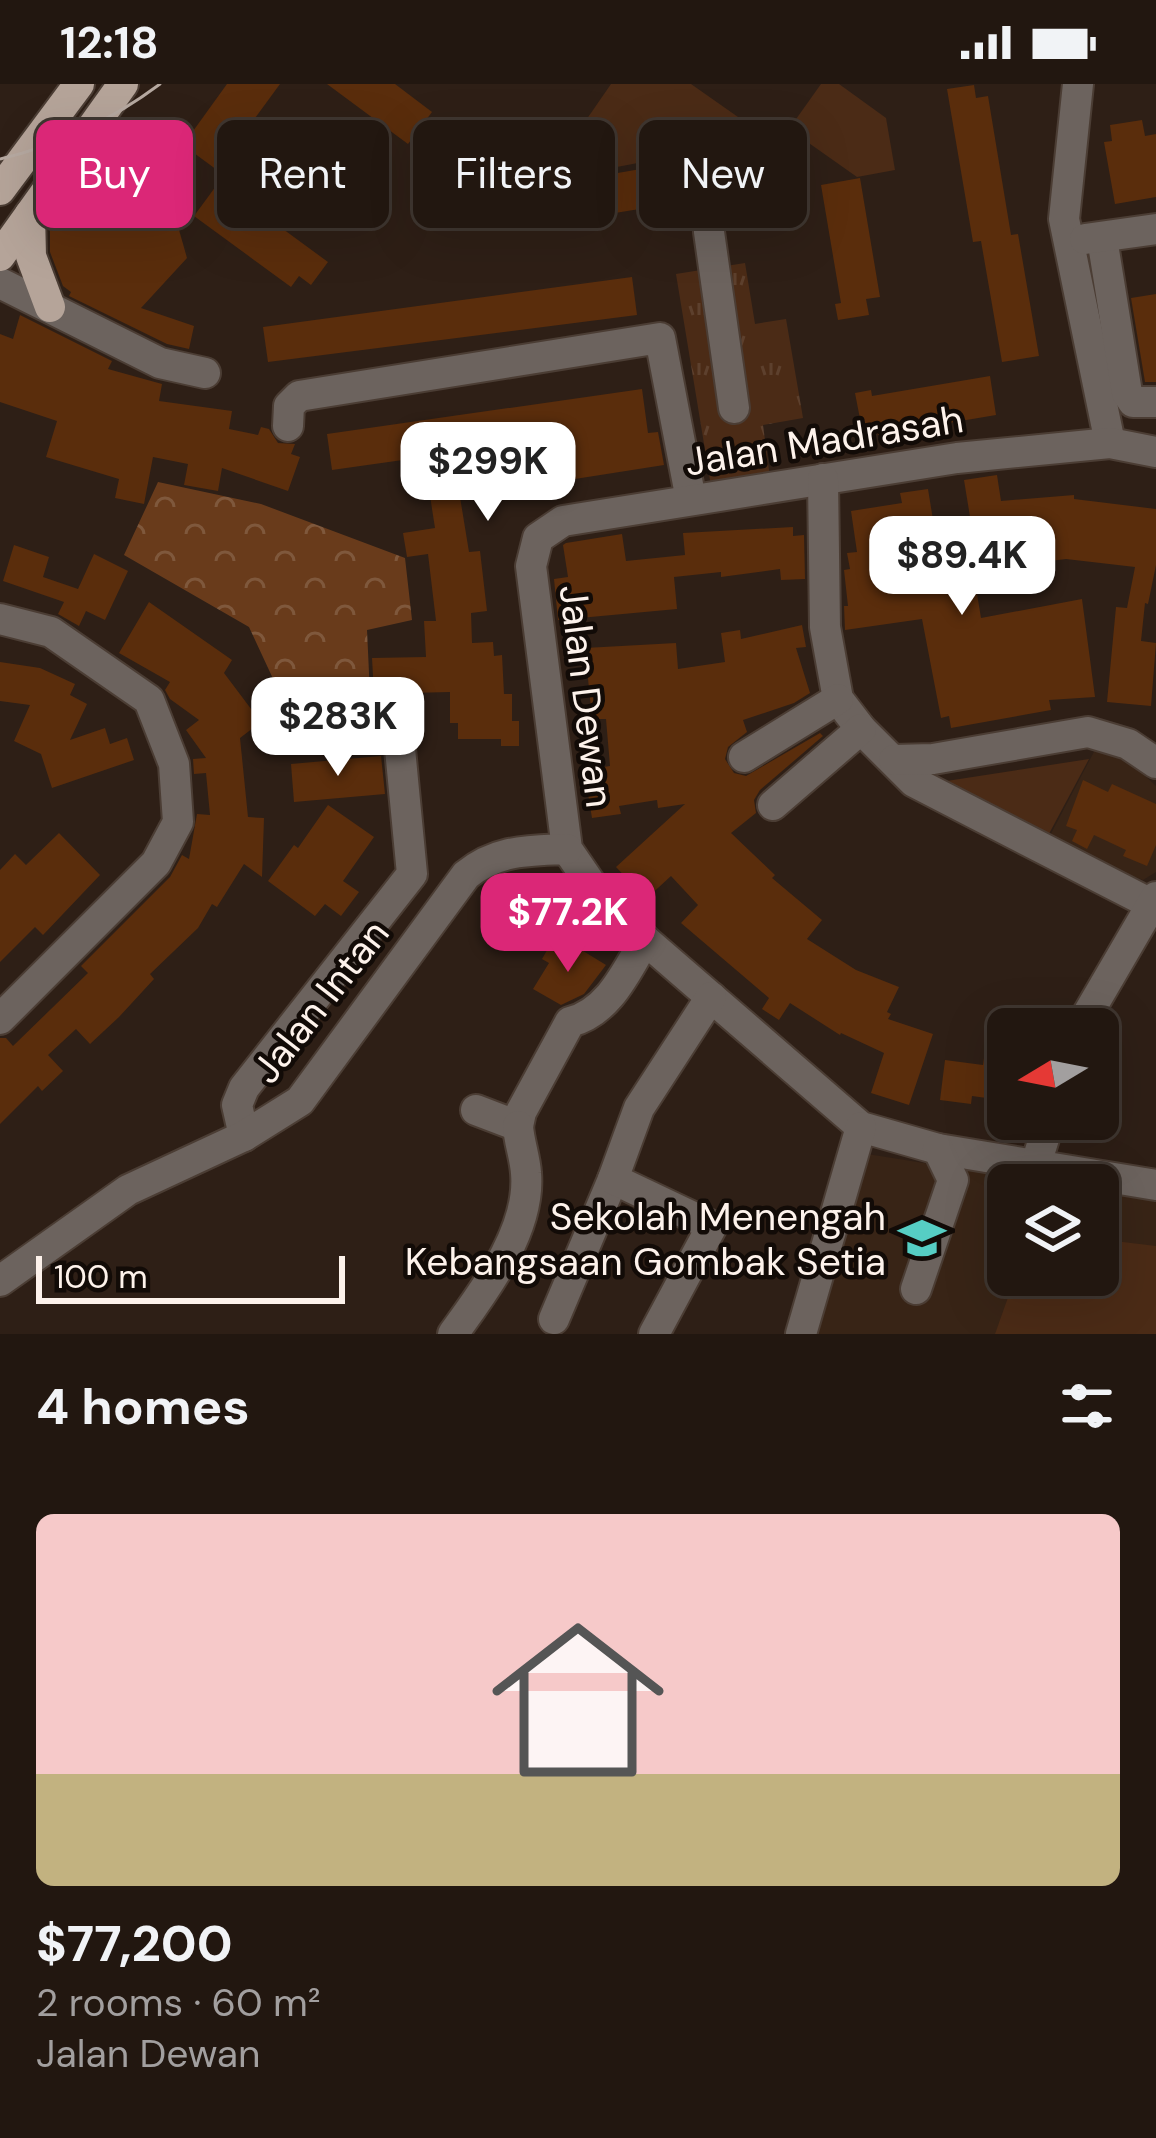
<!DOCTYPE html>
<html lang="en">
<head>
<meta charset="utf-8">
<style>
	:root { --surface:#221710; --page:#2e241e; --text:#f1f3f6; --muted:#a29f9f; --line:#3f3630; --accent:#db2777 }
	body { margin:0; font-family:"DM Sans",sans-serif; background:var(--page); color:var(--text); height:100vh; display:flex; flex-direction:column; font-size:45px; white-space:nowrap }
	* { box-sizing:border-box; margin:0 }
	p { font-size:39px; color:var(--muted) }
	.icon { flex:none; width:66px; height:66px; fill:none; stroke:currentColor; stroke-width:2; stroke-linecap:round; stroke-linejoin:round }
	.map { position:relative; height:1250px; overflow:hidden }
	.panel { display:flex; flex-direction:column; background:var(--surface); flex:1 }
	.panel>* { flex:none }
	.top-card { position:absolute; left:36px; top:36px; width:1086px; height:108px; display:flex; gap:24px }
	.needle { width:78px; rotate:260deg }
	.controls { position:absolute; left:987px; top:924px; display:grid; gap:24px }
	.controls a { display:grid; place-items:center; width:132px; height:132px; border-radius:18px; background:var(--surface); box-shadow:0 12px 48px #0002,0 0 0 3px var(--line); font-size:60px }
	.scale { position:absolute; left:36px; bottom:30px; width:309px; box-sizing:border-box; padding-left:12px; border:6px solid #fdf2eb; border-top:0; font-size:33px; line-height:42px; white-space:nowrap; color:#fdf2eb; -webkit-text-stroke:9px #120b07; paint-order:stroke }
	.price { position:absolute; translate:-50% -102px; padding:0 27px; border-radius:24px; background:#fff; color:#222; font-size:39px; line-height:78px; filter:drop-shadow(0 3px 6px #0008) }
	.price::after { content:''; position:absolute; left:50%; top:72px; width:36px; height:27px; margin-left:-18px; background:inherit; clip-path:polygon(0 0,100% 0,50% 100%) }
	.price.on { background:var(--accent); color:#fff }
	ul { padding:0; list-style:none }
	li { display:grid; align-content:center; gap:24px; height:636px; padding:0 36px }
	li+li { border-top:3px solid var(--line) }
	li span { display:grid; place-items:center; height:372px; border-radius:18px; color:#555 }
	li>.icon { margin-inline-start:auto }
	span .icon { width:216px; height:216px; fill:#fffc; stroke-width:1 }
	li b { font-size:51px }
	h2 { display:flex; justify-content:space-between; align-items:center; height:144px; padding:0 36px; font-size:51px }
	.pill { padding:0 42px; border-radius:18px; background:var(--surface); box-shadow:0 12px 48px #0002,0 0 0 3px var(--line); font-size:42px; line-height:108px }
	.pill.on { background:var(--accent); color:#fff }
	.status { display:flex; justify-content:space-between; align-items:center; height:84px; padding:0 60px; background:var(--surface); direction:ltr }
	.status svg { height:33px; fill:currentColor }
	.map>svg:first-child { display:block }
	.built { fill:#382416 }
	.grass { fill:url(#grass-tufts) }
	.forest { fill:url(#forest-crowns) }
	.park { fill:#4b2b16 }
	.building { fill:#5a2d0c }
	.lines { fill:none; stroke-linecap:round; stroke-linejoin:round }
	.minor-casing { stroke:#4b3d34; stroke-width:34 }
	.major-casing { stroke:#4b3d34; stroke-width:34 }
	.minor { stroke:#6c635e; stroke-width:30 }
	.major { stroke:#b5a499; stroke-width:30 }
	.tram { stroke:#b6a9a1; stroke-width:3 }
	.labels { text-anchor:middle; stroke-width:9; stroke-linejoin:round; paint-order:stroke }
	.street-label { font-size:39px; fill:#fdf2eb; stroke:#120b07 }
	.poi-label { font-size:39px; fill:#fdf2eb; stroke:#120b07; text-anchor:end }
</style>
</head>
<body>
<div class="status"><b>12:18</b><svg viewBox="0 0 49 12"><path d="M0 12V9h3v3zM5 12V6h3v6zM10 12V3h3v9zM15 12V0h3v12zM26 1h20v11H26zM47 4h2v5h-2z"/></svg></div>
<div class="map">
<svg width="1156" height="1250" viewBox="0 0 1156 1250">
	<defs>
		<pattern id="grass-tufts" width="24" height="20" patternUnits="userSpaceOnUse" patternTransform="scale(3)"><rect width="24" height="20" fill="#4b2b16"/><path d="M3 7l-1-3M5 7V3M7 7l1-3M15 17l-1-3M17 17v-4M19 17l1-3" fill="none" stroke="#5d402d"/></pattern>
		<pattern id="forest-crowns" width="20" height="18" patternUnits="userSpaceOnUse" patternTransform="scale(3)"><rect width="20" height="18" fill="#693b1b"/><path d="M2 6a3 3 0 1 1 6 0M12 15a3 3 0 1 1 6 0" fill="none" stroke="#7f583c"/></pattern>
	</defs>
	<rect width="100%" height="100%" fill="#2e1f16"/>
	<g class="built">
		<polygon points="1096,664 1119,668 1156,702 1156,788 1143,796 1045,761"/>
		<polygon points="861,1069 1061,1101 1008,1101 1008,1191 1098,1191 1098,1107 1156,1116 1156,1250 808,1250"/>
	</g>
	<polygon class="grass" points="745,179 755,240 786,235 803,334 763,341 770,394 711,402 676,190"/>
	<polygon class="forest" points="158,398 261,420 405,474 412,536 367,546 370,611 282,614 249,543 124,471"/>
	<g class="park">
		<polygon points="611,0 691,0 768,54 544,97"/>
		<polygon points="821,0 839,0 886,34 895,86 857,93 789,45"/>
		<polygon points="1089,675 1043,761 927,700"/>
		<polygon points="1098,1155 1156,1162 1156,1250 995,1250 1016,1191 1098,1191"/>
	</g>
	<g class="building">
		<polygon points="227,0 280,0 217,86 183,61"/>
		<polygon points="327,0 395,0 432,28 408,60"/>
		<polygon points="974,1 976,14 988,12 1011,151 1018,150 1039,272 1002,278 981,157 973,158 947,5"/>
		<polygon points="1142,36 1145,52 1156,50 1156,113 1115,120 1104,58 1112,57 1110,41"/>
		<polygon points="801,50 808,88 687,108 688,117 536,142 531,115 545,113 543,102 681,78 680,71"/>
		<polygon points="157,68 187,174 141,224 194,242 189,265 167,260 69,212 71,208 63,202 50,168 50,136 72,105 107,129"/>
		<polygon points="860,94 880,213 866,215 869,231 838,236 835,220 841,219 821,101"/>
		<polygon points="219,98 328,178 311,201 299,192 291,203 194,132"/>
		<polygon points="632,193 637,231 268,278 263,243"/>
		<polygon points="1156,210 1156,298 1145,298 1131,214"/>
		<polygon points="20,231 112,277 108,285 162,300 159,317 232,327 229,345 258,351 261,343 269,345 278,359 295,360 291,370 300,373 288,407 222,384 218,407 184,401 188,380 153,373 144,420 115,414 119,395 46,373 57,337 0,318 0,250 13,255"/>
		<polygon points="990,292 996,331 878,351 876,338 861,340 855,309 871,306 872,312"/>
		<polygon points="642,305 648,349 658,348 664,381 460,413 469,468 480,467 487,527 471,529 472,559 493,558 494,572 502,571 504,610 512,610 512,637 519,637 519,662 501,662 501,655 458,655 458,639 450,639 450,608 409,609 395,604 374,610 372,574 426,573 424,537 436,537 428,470 407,473 403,449 435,444 424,373 332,386 327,350"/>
		<polygon points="997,391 1001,417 1074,411 1074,415 1156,425 1156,481 1148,520 1145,519 1141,557 1156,559 1151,622 1107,618 1116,523 1127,524 1135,483 1066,475 1034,479 1028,436 972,445 964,396"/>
		<polygon points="928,405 934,442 965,437 981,534 1082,515 1095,613 1049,616 1051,626 951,644 949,632 941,634 922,535 845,546 844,522 848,522 844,486 850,485 847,469 857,468 851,427 902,419 900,409"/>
		<polygon points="793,443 793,452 804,451 805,495 781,496 780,485 721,493 721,488 674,493 677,525 558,536 554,495 568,493 563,461 566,459 622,450 626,477 685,471 683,449"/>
		<polygon points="14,461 49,473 43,493 78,505 94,470 128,487 105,536 86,527 79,542 58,530 64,518 3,497"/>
		<polygon points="149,518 232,576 224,589 261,638 240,654 248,733 264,734 262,793 244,780 217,823 212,820 198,844 150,890 154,895 119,933 90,960 76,945 48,971 63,987 42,1007 38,1002 0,1040 0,954 6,954 13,962 88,889 81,882 170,793 182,771 189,775 197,730 210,731 206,689 194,690 193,675 206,674 186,646 199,636 170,615 165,606 170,598 119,569"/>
		<polygon points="802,541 806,563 796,564 810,609 794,619 743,636 747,648 728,663 725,675 734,689 746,692 820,649 823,652 760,706 754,716 756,729 731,749 775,791 772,794 822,836 807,855 856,886 899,903 887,928 891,930 888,935 933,950 909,1021 871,1009 884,969 841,949 840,951 790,919 779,936 762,925 769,914 681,839 698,821 671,792 646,815 616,783 685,720 658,724 657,716 619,722 621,730 592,734 584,686 610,682 606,635 592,635 585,564 676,559 678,585 725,578 721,549 740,546 741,555"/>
		<polygon points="0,578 40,584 75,600 70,611 87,620 70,656 105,644 110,660 127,654 134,676 52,704 41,670 14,657 30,621 0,617"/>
		<polygon points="381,672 385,710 294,718 291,680"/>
		<polygon points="1083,696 1108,708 1112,700 1156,720 1156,761 1147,782 1123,772 1126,766 1094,751 1087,765 1072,757 1077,746 1066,742"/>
		<polygon points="328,721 374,753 343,797 359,808 341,832 325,820 315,832 268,797 294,761 298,764"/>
		<polygon points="59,749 100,791 43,851 35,843 0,878 0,786 15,770 26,781"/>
		<polygon points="550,861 569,872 575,862 606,881 584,910 561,921 533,905 549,879 542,875"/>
		<polygon points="990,932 1008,935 1008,1017 972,1012 971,1020 940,1016 945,976 983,981"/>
	</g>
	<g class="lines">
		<defs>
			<g id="minor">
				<polyline points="1078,0 1064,135 1110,359"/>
				<polyline points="709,148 734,324"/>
				<polyline points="1102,154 1127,309 1133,318 1156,318"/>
				<polyline points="1085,155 1156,145"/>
				<polyline points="0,199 160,279 205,289"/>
				<polyline points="288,342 289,322 299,312 660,254 691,416"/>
				<polyline points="1156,368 1110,359 957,374 563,437 538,454 531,482 567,765 593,803 645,856 861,1043 938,1065 1156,1101"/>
				<polyline points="823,395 825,543 838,615 861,645 914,698 1151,820"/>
				<polyline points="0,535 51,548 149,616 174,680 178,738 156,779 0,935"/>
				<polyline points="744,673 838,615"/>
				<polyline points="894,676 933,675 1088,648 1128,660 1156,679"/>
				<polyline points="773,721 861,645"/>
				<polyline points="1079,945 1156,813"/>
				<path d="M476,1026L518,1042L521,1028L570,938C609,928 626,888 645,856"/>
				<polyline points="244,1052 237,1021 244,1004 412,790 396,623"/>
				<polyline points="1036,1080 1050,1035"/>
				<path d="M0,1197L128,1106L244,1052L300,1017L466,791C498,765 529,767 567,765"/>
				<polyline points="916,1205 953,1096 938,1065"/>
				<polyline points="554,1235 613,1095"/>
				<path d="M453,1250C485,1206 531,1146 526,1089C525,1073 519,1058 518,1042"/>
				<polyline points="654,1250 712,1142 613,1095 639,1024 711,913"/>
				<polyline points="801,1250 861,1043"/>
			</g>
			<g id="major">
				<polyline points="0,106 79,0"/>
				<polyline points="30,130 31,172 50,223"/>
				<polyline points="0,172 123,0"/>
			</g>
		</defs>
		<use href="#minor" class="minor-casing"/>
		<use href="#major" class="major-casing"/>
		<use href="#minor" class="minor"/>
		<use href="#major" class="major"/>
		<path class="tram" d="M0,75C59,61 112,36 160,0"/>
	</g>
	<defs>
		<symbol id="school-bare" viewBox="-9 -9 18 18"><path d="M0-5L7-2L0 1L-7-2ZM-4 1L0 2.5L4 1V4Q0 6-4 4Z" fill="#56cec4" stroke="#120b07" stroke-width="2.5" paint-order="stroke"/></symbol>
	</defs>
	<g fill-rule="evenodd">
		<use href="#school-bare" x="889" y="1121" width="66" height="66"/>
	</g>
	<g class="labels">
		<g class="street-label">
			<text transform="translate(824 356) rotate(-9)" y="14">Jalan Madrasah</text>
			<text transform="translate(587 612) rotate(83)" y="14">Jalan Dewan</text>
			<text transform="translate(320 917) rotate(-52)" y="14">Jalan Intan</text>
		</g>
		<g class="poi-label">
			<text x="886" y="1146">Sekolah Menengah<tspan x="886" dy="45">Kebangsaan Gombak Setia</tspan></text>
		</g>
	</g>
</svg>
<div class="controls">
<a><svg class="needle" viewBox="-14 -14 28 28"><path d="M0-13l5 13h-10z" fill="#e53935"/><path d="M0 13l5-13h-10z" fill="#a29f9f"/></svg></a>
<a><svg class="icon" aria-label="layers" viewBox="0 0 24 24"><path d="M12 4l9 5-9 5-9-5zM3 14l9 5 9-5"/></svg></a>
</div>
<div class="scale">100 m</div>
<b class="price" style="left:488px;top:440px">$299K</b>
<b class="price" style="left:962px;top:534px">$89.4K</b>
<b class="price" style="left:338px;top:695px">$283K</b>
<b class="price on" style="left:568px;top:891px">$77.2K</b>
<div class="top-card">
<a class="pill on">Buy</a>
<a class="pill">Rent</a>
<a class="pill">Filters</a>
<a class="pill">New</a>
</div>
</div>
<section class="panel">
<h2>4 homes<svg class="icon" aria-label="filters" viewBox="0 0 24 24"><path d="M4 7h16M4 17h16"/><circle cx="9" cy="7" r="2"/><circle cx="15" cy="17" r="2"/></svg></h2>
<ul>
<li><span style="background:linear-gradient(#f6c9c9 70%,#c2b280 0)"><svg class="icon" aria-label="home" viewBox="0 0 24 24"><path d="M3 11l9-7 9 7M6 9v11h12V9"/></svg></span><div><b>$77,200</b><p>2 rooms · 60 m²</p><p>Jalan Dewan</p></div></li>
</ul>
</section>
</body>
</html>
